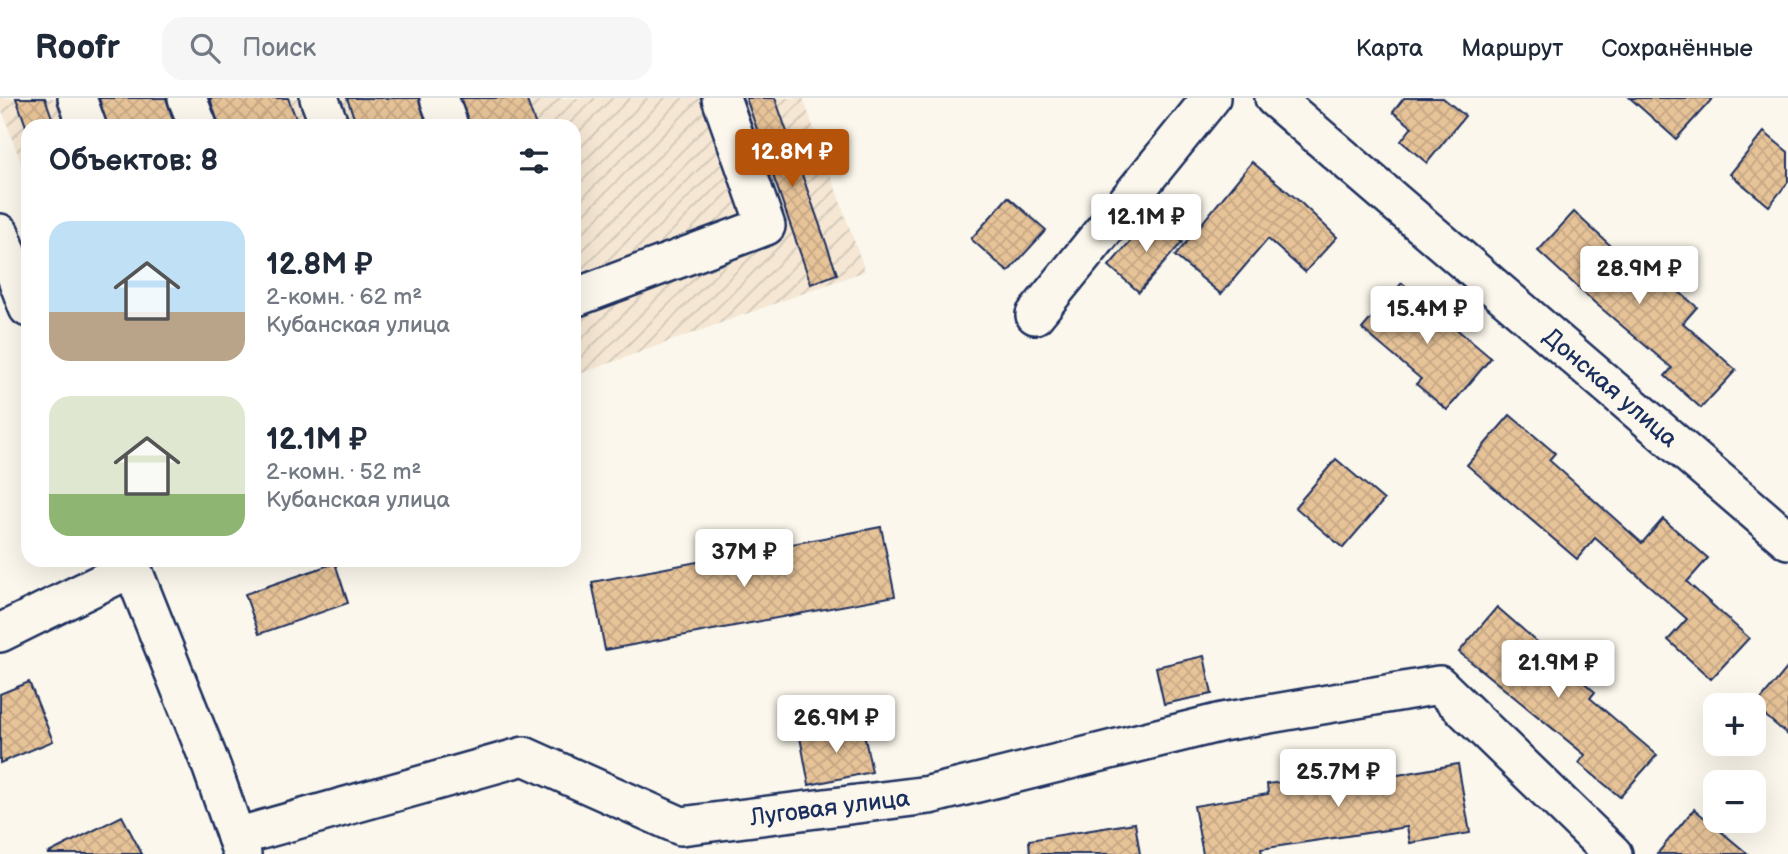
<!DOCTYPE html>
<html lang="ru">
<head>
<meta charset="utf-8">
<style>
	:root { --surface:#fff; --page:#f6f6f7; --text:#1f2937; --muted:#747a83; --line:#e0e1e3; --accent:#b45309 }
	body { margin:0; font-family:"Balsamiq Sans",sans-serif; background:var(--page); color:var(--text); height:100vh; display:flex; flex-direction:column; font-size:26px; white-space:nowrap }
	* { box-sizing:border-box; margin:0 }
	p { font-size:23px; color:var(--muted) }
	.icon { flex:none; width:38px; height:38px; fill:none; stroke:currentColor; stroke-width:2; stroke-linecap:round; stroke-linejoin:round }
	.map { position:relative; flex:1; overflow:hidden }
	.sheet { position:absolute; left:21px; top:21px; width:560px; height:448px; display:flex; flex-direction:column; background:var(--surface); border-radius:21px; box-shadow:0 7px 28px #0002 }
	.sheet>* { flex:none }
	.tools { position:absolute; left:1703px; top:595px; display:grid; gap:14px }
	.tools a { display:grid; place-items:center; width:63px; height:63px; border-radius:14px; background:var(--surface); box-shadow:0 7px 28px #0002; font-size:35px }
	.price { position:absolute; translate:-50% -60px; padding:0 16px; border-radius:7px; background:#fff; color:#222; font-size:23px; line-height:46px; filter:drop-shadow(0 2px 4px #0008) }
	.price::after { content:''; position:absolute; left:50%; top:42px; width:21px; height:16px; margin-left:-10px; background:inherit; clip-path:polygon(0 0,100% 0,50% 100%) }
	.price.on { background:var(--accent); color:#fff }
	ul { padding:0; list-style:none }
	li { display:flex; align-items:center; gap:21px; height:175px; padding:0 28px }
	li span { display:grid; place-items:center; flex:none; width:196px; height:140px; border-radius:21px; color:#555 }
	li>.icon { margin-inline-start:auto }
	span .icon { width:84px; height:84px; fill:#fffc; stroke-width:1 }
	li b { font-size:30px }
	h2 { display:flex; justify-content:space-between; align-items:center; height:84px; padding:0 28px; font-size:30px }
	header { display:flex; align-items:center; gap:42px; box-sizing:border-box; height:98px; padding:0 35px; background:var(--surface); border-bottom:2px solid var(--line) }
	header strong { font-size:33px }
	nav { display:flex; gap:38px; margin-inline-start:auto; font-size:24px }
	.search { width:490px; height:63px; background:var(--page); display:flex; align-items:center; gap:18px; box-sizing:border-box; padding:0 24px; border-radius:21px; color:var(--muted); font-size:26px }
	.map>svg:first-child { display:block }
	.industrial { fill:url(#industrial-furrows) }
	.building { fill:url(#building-cross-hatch); stroke:#1b2f5e; stroke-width:2 }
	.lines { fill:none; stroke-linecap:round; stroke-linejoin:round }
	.minor-casing { stroke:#1b2f5e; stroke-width:42 }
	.minor { stroke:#fbf7ec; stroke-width:37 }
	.labels { text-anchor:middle; stroke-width:6; stroke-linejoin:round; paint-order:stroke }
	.street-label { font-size:24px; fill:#1b2f5e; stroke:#fbf7ec }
</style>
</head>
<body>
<header>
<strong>Roofr</strong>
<div class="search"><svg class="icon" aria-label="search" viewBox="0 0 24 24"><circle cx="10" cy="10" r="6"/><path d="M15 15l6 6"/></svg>Поиск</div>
<nav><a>Карта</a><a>Маршрут</a><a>Сохранённые</a></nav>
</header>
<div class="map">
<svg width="1788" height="756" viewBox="0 0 1788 756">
	<defs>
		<pattern id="industrial-furrows" width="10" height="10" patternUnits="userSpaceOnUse" patternTransform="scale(1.75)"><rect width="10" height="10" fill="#f5e7d3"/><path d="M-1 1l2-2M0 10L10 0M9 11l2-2" fill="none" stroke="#d1c6b8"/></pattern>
		<pattern id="building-cross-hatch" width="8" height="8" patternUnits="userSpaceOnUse" patternTransform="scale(1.75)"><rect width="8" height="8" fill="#e7c398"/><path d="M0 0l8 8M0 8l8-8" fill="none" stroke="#c6a885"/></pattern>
	</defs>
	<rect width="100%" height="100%" fill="#fbf7ec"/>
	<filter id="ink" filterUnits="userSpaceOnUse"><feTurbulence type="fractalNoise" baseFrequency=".0143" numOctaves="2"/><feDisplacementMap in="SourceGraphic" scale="14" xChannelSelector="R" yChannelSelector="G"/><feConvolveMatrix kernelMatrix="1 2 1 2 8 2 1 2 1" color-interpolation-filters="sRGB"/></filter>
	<g filter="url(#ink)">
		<polygon class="industrial" points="0,0 803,0 865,173 574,278 574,28 28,28 28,84 0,7"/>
		<g class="building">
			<polygon points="16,0 45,0 55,28 26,28"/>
			<polygon points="99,0 166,0 175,28 107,28"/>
			<polygon points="210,0 288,0 299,28 219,28"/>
			<polygon points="347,0 419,0 427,28 357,28"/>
			<polygon points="461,0 526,0 536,28 469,28"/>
			<polygon points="746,0 775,0 837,176 811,186"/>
			<polygon points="1404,0 1443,0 1465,18 1427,65 1401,43 1412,29 1393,14"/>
			<polygon points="1630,0 1713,0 1676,41"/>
			<polygon points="1764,34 1788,54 1788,84 1769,108 1730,76"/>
			<polygon points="1252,64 1298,102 1337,139 1305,174 1268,141 1221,196 1175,158"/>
			<polygon points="1008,99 1046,132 1008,174 971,141"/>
			<polygon points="1574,114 1636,171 1643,163 1697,209 1683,225 1736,272 1701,310 1665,278 1672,270 1595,205 1538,153"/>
			<polygon points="1152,118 1182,144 1139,194 1109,168"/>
			<polygon points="1402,185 1491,260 1447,312 1416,286 1421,281 1362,231"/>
			<polygon points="1510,317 1555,355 1549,362 1642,445 1663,421 1708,460 1687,484 1749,540 1711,581 1668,542 1687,521 1595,440 1577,461 1467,367"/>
			<polygon points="1336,361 1384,402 1343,450 1295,409"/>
			<polygon points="881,429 895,498 605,552 592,484"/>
			<polygon points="335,465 348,505 259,536 245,496"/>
			<polygon points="1497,509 1595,594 1590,600 1657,657 1620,699 1579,665 1585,657 1459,554"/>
			<polygon points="1204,558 1212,596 1164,606 1156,569"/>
			<polygon points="1788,569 1788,637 1755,609"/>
			<polygon points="29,584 53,643 0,665 0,596"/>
			<polygon points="862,626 872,674 809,687 800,639"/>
			<polygon points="1384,659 1387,679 1458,666 1470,735 1410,745 1407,729 1261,751 1262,756 1203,756 1194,708 1268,696 1267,686 1336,676 1334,666"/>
			<polygon points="1694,711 1748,756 1657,756"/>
			<polygon points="122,718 142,756 47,756"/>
			<polygon points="1135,725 1140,756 1030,756 1029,742"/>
		</g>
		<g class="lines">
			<defs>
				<g id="minor">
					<polyline points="77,0 87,28"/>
					<polyline points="187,0 198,28"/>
					<polyline points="319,0 329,26 322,28"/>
					<polyline points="439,0 449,28"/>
					<path id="s1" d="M1274,0L1788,442"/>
					<polyline points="0,135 28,210"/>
					<polyline points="574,200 766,128 721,0"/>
					<polyline points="1035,217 1211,0"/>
					<polyline points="129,462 212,670 242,756"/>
					<polyline points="0,535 132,470"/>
					<path id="s2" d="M236,739L524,658L681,728L929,697L1222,624L1439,587L1613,756"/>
				</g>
			</defs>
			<use href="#minor" class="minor-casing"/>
			<use href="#minor" class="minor"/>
		</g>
	</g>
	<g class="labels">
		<g class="street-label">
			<text dy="8" stroke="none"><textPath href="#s1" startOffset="444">Донская улица</textPath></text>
			<text dy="8" stroke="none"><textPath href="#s2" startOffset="621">Луговая улица</textPath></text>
		</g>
	</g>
</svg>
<div class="tools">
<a>+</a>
<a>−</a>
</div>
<b class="price on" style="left:792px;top:91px">12.8M ₽</b>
<b class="price" style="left:1146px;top:156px">12.1M ₽</b>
<b class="price" style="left:1639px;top:208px">28.9M ₽</b>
<b class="price" style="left:1427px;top:248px">15.4M ₽</b>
<b class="price" style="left:744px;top:491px">37M ₽</b>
<b class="price" style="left:1558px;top:602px">21.9M ₽</b>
<b class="price" style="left:836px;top:657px">26.9M ₽</b>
<b class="price" style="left:1338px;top:711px">25.7M ₽</b>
<section class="sheet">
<h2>Объектов: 8<svg class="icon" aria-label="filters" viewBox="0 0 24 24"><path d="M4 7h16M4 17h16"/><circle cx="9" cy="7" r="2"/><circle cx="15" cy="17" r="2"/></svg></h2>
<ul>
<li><span style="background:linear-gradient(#bfe0f5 65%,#b9a48a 0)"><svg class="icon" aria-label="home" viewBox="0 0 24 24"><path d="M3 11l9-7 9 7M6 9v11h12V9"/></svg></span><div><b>12.8M ₽</b><p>2-комн. · 62 m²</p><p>Кубанская улица</p></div></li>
<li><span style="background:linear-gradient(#dfe7d0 70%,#8fb573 0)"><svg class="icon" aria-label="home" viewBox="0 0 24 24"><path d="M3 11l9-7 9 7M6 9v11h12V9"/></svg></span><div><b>12.1M ₽</b><p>2-комн. · 52 m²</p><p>Кубанская улица</p></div></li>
</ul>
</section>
</div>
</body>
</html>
